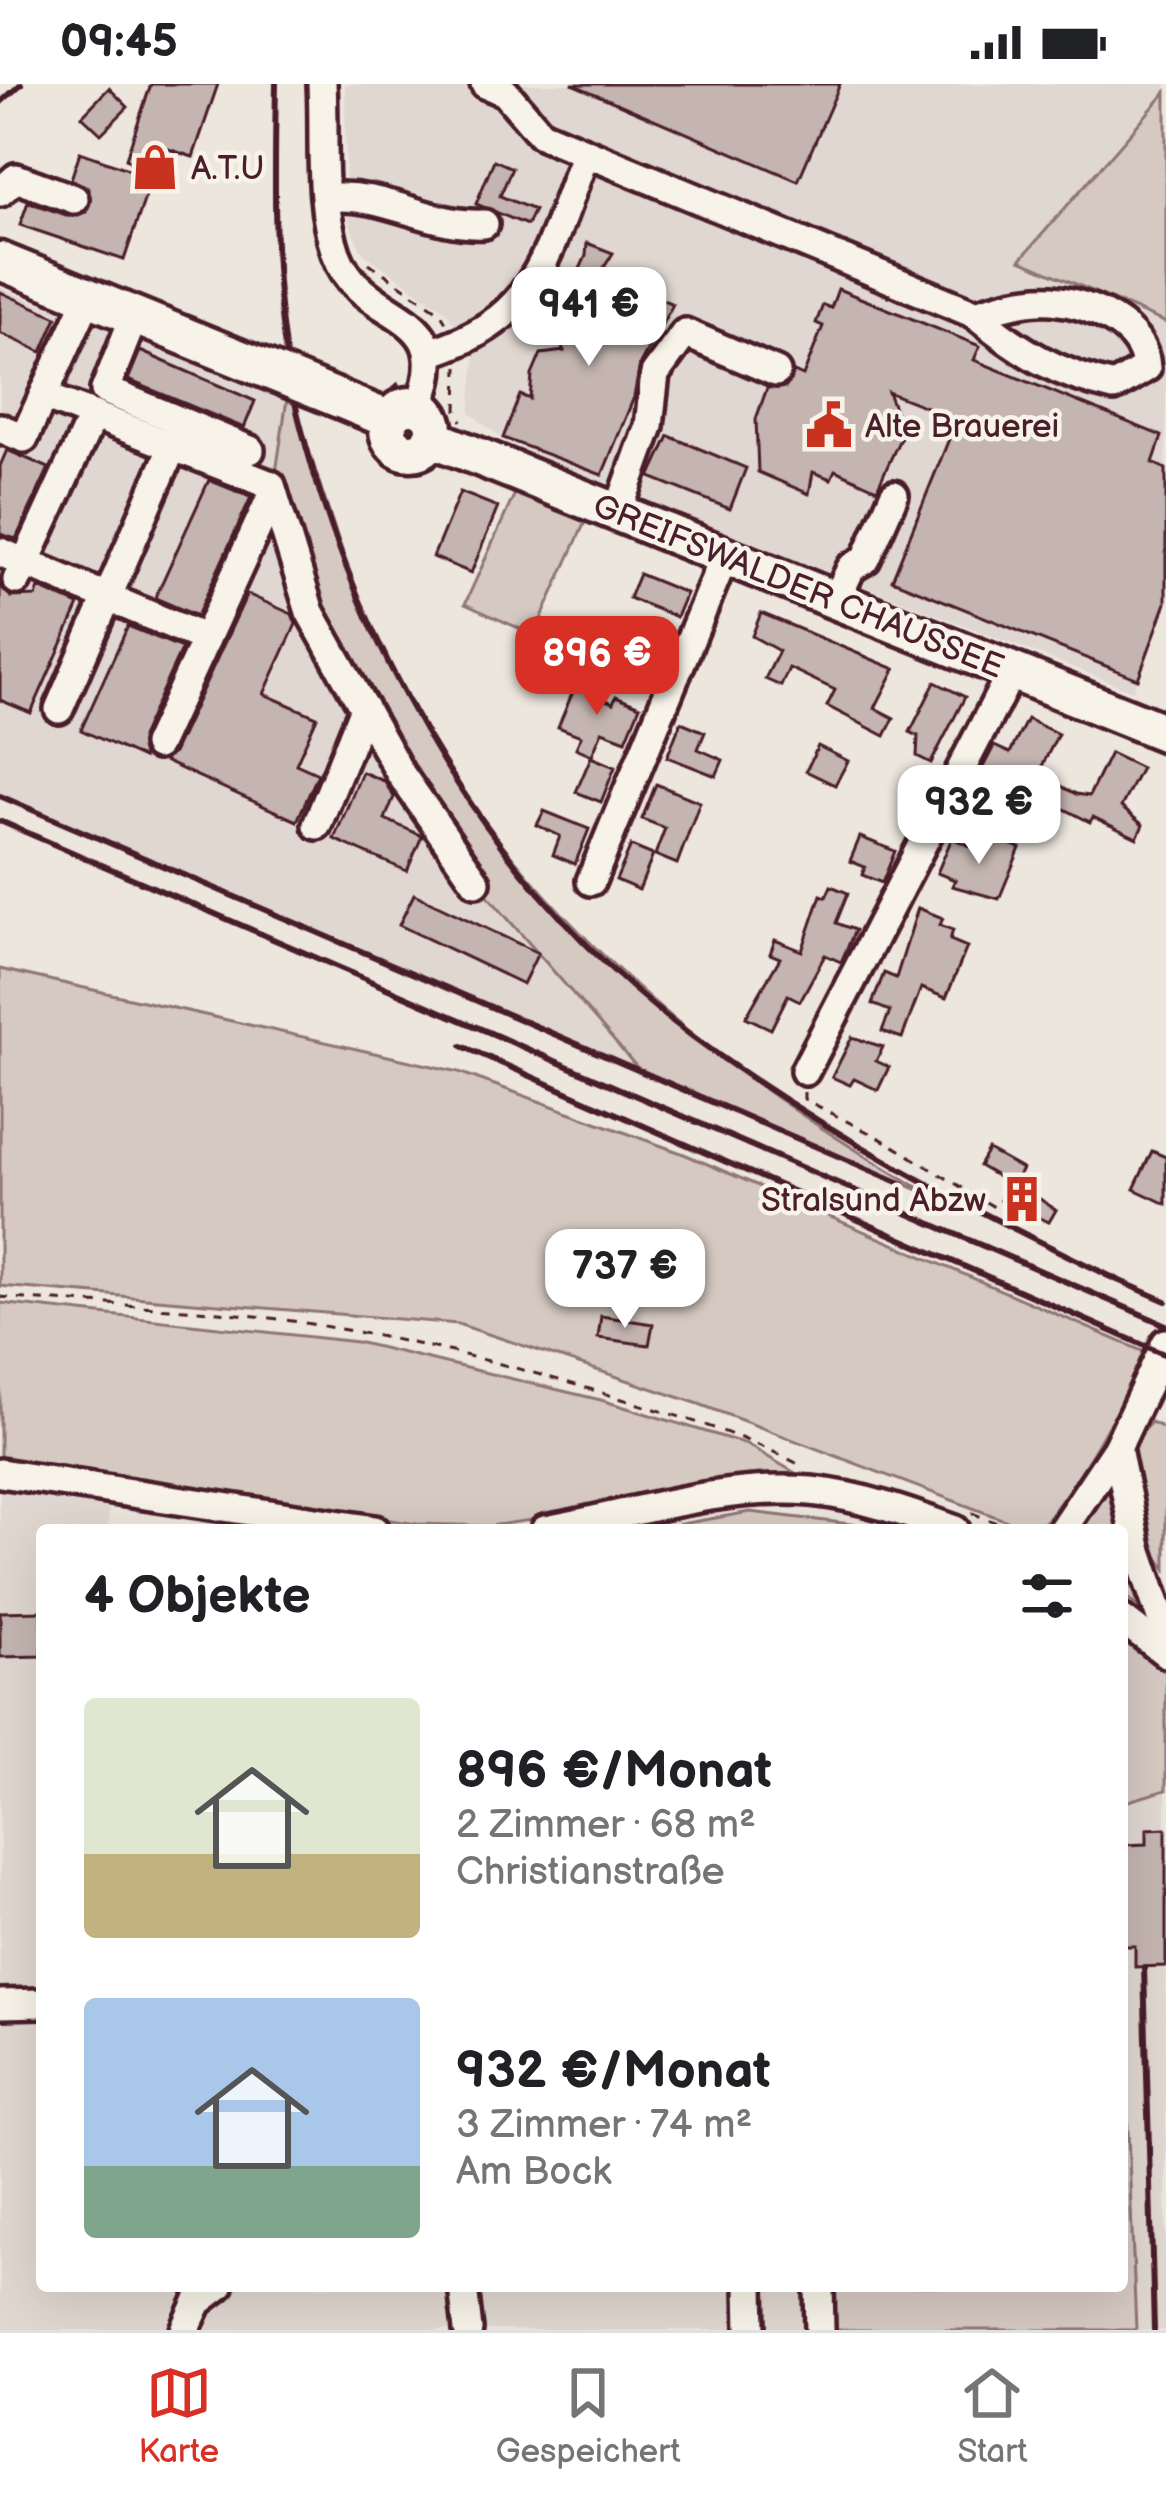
<!DOCTYPE html>
<html lang="de">
<head>
<meta charset="utf-8">
<style>
	:root { --surface:#fff; --page:#f6f6f6; --text:#202124; --muted:#757577; --line:#e0e0e0; --accent:#d93025 }
	body { margin:0; font-family:"Balsamiq Sans",sans-serif; background:var(--page); color:var(--text); height:100vh; display:flex; flex-direction:column; font-size:45px; white-space:nowrap }
	* { box-sizing:border-box; margin:0 }
	p { font-size:39px; color:var(--muted) }
	.icon { flex:none; width:66px; height:66px; fill:none; stroke:currentColor; stroke-width:2; stroke-linecap:round; stroke-linejoin:round }
	.map { position:relative; flex:1; overflow:hidden }
	.sheet { position:absolute; left:36px; top:1440px; width:1092px; height:768px; display:flex; flex-direction:column; background:var(--surface); border-radius:12px; box-shadow:0 12px 48px #0002 }
	.sheet>* { flex:none }
	.price { position:absolute; translate:-50% -102px; padding:0 27px; border-radius:24px; background:#fff; color:#222; font-size:39px; line-height:78px; filter:drop-shadow(0 3px 6px #0008) }
	.price::after { content:''; position:absolute; left:50%; top:72px; width:36px; height:27px; margin-left:-18px; background:inherit; clip-path:polygon(0 0,100% 0,50% 100%) }
	.price.active { background:var(--accent); color:#fff }
	ul { padding:0; list-style:none }
	li { display:flex; align-items:center; gap:36px; height:300px; padding:0 48px }
	li span { display:grid; place-items:center; flex:none; width:336px; height:240px; border-radius:12px; color:#555 }
	li>.icon { margin-inline-start:auto }
	span .icon { width:144px; height:144px; fill:#fffc; stroke-width:1 }
	li b { font-size:51px }
	h2 { display:flex; justify-content:space-between; align-items:center; height:144px; padding:0 48px; font-size:51px }
	.status { display:flex; justify-content:space-between; align-items:center; height:84px; padding:0 60px; background:var(--surface); direction:ltr }
	.status svg { height:33px; fill:currentColor }
	.menu { display:flex; justify-content:space-around; align-items:center; height:168px; border-top:3px solid var(--line); background:var(--surface); font-size:33px; color:var(--muted) }
	.menu a { display:grid; justify-items:center; gap:6px }
	.menu .active { color:var(--accent) }
	.map>svg:first-child { display:block }
	.built { fill:#e0d7d0 }
	.green { fill:#d5c9c2; stroke:#907476; stroke-width:3 }
	.building { fill:#c4b5b0; stroke:#4a1f2b; stroke-width:3 }
	.lines { fill:none; stroke-linecap:round; stroke-linejoin:round }
	.minor-casing { stroke:#4a1f2b; stroke-width:36 }
	.major-casing { stroke:#4a1f2b; stroke-width:45 }
	.path { stroke:#4a1f2b; stroke-width:3; stroke-dasharray:9 9; stroke-linecap:butt }
	.minor { stroke:#f7f3e8; stroke-width:27 }
	.major { stroke:#f7f3e8; stroke-width:36 }
	.rail { stroke:#4a1f2b; stroke-width:6 }
	.major-bridge-casing { stroke:#4a1f2b; stroke-width:45; stroke-linecap:butt }
	.major-bridge { stroke:#f7f3e8; stroke-width:36 }
	.labels { text-anchor:middle; stroke-width:9; stroke-linejoin:round; paint-order:stroke }
	.poi-label { font-size:33px; fill:#4a1f2b; stroke:#f7f3e8; text-anchor:start }
	.street-label { font-size:33px; fill:#4a1f2b; stroke:#f7f3e8 }
</style>
</head>
<body>
<div class="status"><b>09:45</b><svg viewBox="0 0 49 12"><path d="M0 12V9h3v3zM5 12V6h3v6zM10 12V3h3v9zM15 12V0h3v12zM26 1h20v11H26zM47 4h2v5h-2z"/></svg></div>
<div class="map">
<svg width="1166" height="2246" viewBox="0 0 1166 2246">
	<rect width="100%" height="100%" fill="#ece6dd"/>
	<filter id="ink" filterUnits="userSpaceOnUse"><feTurbulence type="fractalNoise" baseFrequency=".00833" numOctaves="2"/><feDisplacementMap in="SourceGraphic" scale="24" xChannelSelector="R" yChannelSelector="G"/><feConvolveMatrix kernelMatrix="1 2 1 2 8 2 1 2 1" color-interpolation-filters="sRGB"/></filter>
	<g filter="url(#ink)">
		<g class="built">
			<polygon points="345,0 1166,0 1166,8 1021,175 1166,239 1166,519 1133,607 581,392 502,354 470,329 475,272 446,227 363,169 353,149 346,127"/>
			<polygon points="0,204 287,315 273,409 476,798 641,988 0,712"/>
			<polygon points="0,1401 109,1425 108,1446 42,1446 42,2202 820,2202 821,2246 0,2246"/>
			<polygon points="1122,1708 1166,1708 1166,2246 1136,2246 1127,2025 1122,2024"/>
		</g>
		<g class="green">
			<polygon points="1166,8 1166,239 1020,176"/>
			<path d="M287,315L294,318C329,433 366,551 429,655C550,855 734,999 935,1113L641,988L476,798L310,528L273,409Z"/>
			<polygon points="516,407 585,438 534,551 465,520"/>
			<path d="M0,885L459,988L684,1070L1147,1269C1115,1330 1084,1392 1039,1445H1028L699,1320L458,1240L0,1202Z"/>
			<polygon points="0,1219 357,1258 601,1316 746,1360 807,1396 490,1442 417,1440 0,1377"/>
			<polygon points="1151,1338 1166,1345 1166,1485 1147,1459 1128,1364"/>
			<polygon points="1115,1392 1145,1528 1122,1510 1122,1446 1075,1446"/>
			<polygon points="750,1428 901,1446 646,1446"/>
			<polygon points="1122,1551 1166,1582 1166,1706 1122,1719"/>
			<polygon points="1122,2024 1127,2024 1136,2246 829,2246 828,2202 1122,2202"/>
		</g>
		<g class="building">
			<polygon points="151,0 218,0 193,73 162,63 124,176 20,141 28,118 69,132 86,128 88,104 71,95 80,68 142,90 126,74"/>
			<polygon points="572,0 840,0 798,97"/>
			<polygon points="109,4 128,23 101,50 82,32"/>
			<polygon points="494,76 512,84 500,112 534,126 527,141 476,120"/>
			<polygon points="587,159 613,169 600,190 673,220 640,280 634,313 602,391 503,354 520,311 530,315 532,291 541,270 564,267 553,243 586,172"/>
			<polygon points="838,205 980,262 974,276 1162,352 1153,379 1166,385 1166,519 1138,595 892,496 957,335 888,308 903,348 877,405 835,386 831,395 813,388 809,410 758,388 756,335 767,304 786,303 794,288 803,292 823,242 816,239 823,221 831,224"/>
			<polygon points="0,208 57,233 42,268 0,249"/>
			<polygon points="140,267 255,317 244,344 128,296"/>
			<polygon points="669,352 746,384 730,425 650,393"/>
			<polygon points="7,366 49,384 16,455 0,450 0,382"/>
			<polygon points="209,396 251,413 197,532 155,514"/>
			<polygon points="460,408 498,423 471,489 433,473"/>
			<polygon points="639,490 686,509 676,533 629,514"/>
			<polygon points="0,501 11,513 36,512 39,504 79,521 31,629 0,616"/>
			<polygon points="247,510 292,530 296,540 264,610 317,633 296,680 318,690 297,737 164,677 173,669"/>
			<polygon points="761,529 895,585 875,624 894,634 885,652 827,622 835,606 789,584 781,602 765,595 779,567 752,552"/>
			<polygon points="128,542 182,564 141,653 143,674 81,646"/>
			<polygon points="643,550 666,560 651,594 620,581 627,564 635,568"/>
			<polygon points="935,598 965,613 931,679 917,672 918,652 910,648"/>
			<polygon points="575,603 613,619 616,612 640,622 626,656 602,647 592,671 576,664 581,652 558,643"/>
			<polygon points="1027,635 1058,650 1038,690 1076,710 1089,712 1110,669 1141,684 1121,723 1143,741 1137,754 1093,733 1090,738 1012,698 1009,705 1001,700 990,721 969,710 994,662 1010,669"/>
			<polygon points="681,638 705,648 698,665 723,676 716,692 667,673"/>
			<polygon points="818,662 848,677 835,701 806,687"/>
			<polygon points="591,673 615,683 601,718 576,708"/>
			<polygon points="362,688 384,697 394,713 385,735 422,752 407,787 334,755"/>
			<polygon points="656,700 700,718 677,780 655,771 665,744 642,735"/>
			<polygon points="544,727 589,745 575,780 553,771 560,752 537,741"/>
			<polygon points="860,753 895,767 882,799 862,791 865,783 850,777"/>
			<polygon points="994,753 1020,764 999,815 952,802 955,796 937,789 952,754 987,769"/>
			<polygon points="631,762 653,771 639,806 616,796"/>
			<polygon points="831,802 848,809 836,839 855,846 841,878 825,871 800,917 788,911 771,945 746,933 780,874 770,870 775,856 802,867 821,811 826,813"/>
			<polygon points="414,810 538,869 523,900 399,841"/>
			<polygon points="918,824 943,834 940,841 953,846 950,856 967,863 946,914 921,904 902,954 882,947 890,927 872,920 884,889 896,894"/>
			<polygon points="852,953 883,963 876,977 889,983 878,1006 854,995 850,1001 832,993"/>
			<polygon points="988,1066 1022,1085 1015,1098 1056,1126 1049,1138 1000,1116 1010,1100 979,1082"/>
			<polygon points="1152,1067 1166,1073 1166,1120 1134,1105"/>
			<polygon points="601,1232 653,1240 649,1261 598,1254"/>
			<polygon points="42,1527 42,1572 0,1573 0,1528"/>
			<polygon points="1166,1744 1166,1882 1135,1883 1135,1862 1122,1862 1122,1761 1147,1760 1147,1745"/>
		</g>
		<g class="lines">
			<defs>
				<g id="minor">
					<path d="M322,0C325,53 318,118 336,169C363,244 461,219 419,323"/>
					<path d="M485,0L505,8L541,50L975,230C1020,268 1057,290 1114,303L1146,284C1144,242 1089,219 1052,216C1027,214 999,223 975,230"/>
					<polyline points="0,108 16,94 74,115"/>
					<path d="M327,114C383,107 429,143 484,140"/>
					<polyline points="134,233 105,306 250,366"/>
					<path d="M432,268C541,234 547,166 586,69"/>
					<polyline points="44,312 271,401 310,528 400,689 476,798"/>
					<polyline points="0,344 24,354 88,214"/>
					<polyline points="618,428 649,342 655,290 685,249 776,288"/>
					<polyline points="0,468 206,555"/>
					<polyline points="17,496 93,331"/>
					<polyline points="836,516 851,484 866,475 894,411"/>
					<polyline points="59,625 173,362"/>
					<polyline points="157,661 273,409"/>
					<polyline points="317,741 364,624"/>
					<polyline points="591,797 725,471"/>
					<polyline points="805,987 1012,587"/>
					<polyline points="1117,1364 1137,1464 1166,1549"/>
					<polyline points="0,1389 375,1446"/>
					<path d="M545,1446C633,1430 720,1400 811,1407C861,1412 908,1429 955,1446"/>
					<polyline points="1062,1446 1117,1364 1166,1259"/>
					<polyline points="1122,1535 1166,1569"/>
					<polyline points="0,1920 42,1919"/>
					<polyline points="463,2202 468,2246"/>
					<polyline points="750,2202 751,2246"/>
					<polyline points="819,2202 820,2246"/>
					<polyline points="185,2246 198,2218 219,2202"/>
				</g>
				<g id="major">
					<polyline points="0,177 248,278"/>
					<polyline points="337,314 390,336"/>
					<circle cx="411" cy="345" r="23"/>
					<polyline points="432,354 1166,649"/>
				</g>
			</defs>
			<use href="#minor" class="minor-casing"/>
			<use href="#major" class="major-casing"/>
			<g class="path">
				<polyline points="369,179 440,228 446,238"/>
				<polyline points="458,282 457,327 462,337"/>
				<polyline points="392,305 405,293"/>
				<polyline points="380,360 402,380 422,381"/>
				<polyline points="804,1008 804,1015 887,1058 994,1123"/>
				<path d="M0,1213C97,1221 196,1222 292,1237C404,1254 514,1281 622,1315C684,1334 744,1351 802,1382"/>
				<polyline points="972,1429 1015,1446"/>
			</g>
			<use href="#minor" class="minor"/>
			<use href="#major" class="major"/>
			<g class="rail">
				<path d="M276,0C274,111 271,226 299,335C359,573 493,805 692,952C823,1049 972,1126 1118,1196"/>
				<polyline points="0,19 21,0"/>
				<polyline points="0,712 903,1100"/>
				<polyline points="0,737 1166,1241"/>
				<polyline points="462,962 1166,1271"/>
				<polyline points="1106,1191 1166,1217"/>
				<polyline points="1144,1883 1154,2246"/>
			</g>
			<defs>
				<polyline id="major-bridge" points="248,278 337,314"/>
			</defs>
			<use href="#major-bridge" class="major-bridge-casing"/>
			<use href="#major-bridge" class="major-bridge"/>
		</g>
	</g>
	<defs>
		<symbol id="shop-bare" viewBox="-9 -9 18 18"><path d="M-5-2.5h2.3a2.7 3.5 0 0 1 5.4 0H5L5.5 6h-11ZM-1.5-2.5h3a1.5 2.3 0 0 0-3 0Z" fill="#c8321e" stroke="#f7f3e8" stroke-width="2.5" paint-order="stroke"/></symbol>
		<symbol id="civic-bare" viewBox="-9 -9 18 18"><path d="M-.6-6.5H3V-4.5H.6V-3L4-1V1h2V6H-6V1h2V-1L-.6-3ZM-1.2 2.5V6h2.4V2.5Z" fill="#c8321e" stroke="#f7f3e8" stroke-width="2.5" paint-order="stroke"/></symbol>
		<symbol id="building-bare" viewBox="-9 -9 18 18"><path d="M-4-6H4V6H1V3H-1V6H-4ZM-2.5-4.3h1.7v1.8h-1.7ZM.8-4.3h1.7v1.8H.8ZM-2.5-1h1.7V.8h-1.7ZM.8-1h1.7V.8H.8Z" fill="#c8321e" stroke="#f7f3e8" stroke-width="2.5" paint-order="stroke"/></symbol>
	</defs>
	<g fill-rule="evenodd">
		<use href="#shop-bare" x="122" y="50" width="66" height="66"/>
		<use href="#civic-bare" x="796" y="308" width="66" height="66"/>
		<use href="#building-bare" x="989" y="1082" width="66" height="66"/>
	</g>
	<g class="labels">
		<g class="poi-label">
			<text x="191" y="95">A.T.U</text>
			<text x="865" y="353">Alte Brauerei</text>
			<text x="986" y="1127" text-anchor="end">Stralsund Abzw</text>
		</g>
		<g class="street-label">
			<text transform="translate(799 501) rotate(22)" y="12">GREIFSWALDER CHAUSSEE</text>
		</g>
	</g>
</svg>
<b class="price" style="left:589px;top:285px">941 €</b>
<b class="price active" style="left:597px;top:634px">896 €</b>
<b class="price" style="left:979px;top:783px">932 €</b>
<b class="price" style="left:625px;top:1247px">737 €</b>
<section class="sheet">
<h2>4 Objekte<svg class="icon" aria-label="filters" viewBox="0 0 24 24"><path d="M4 7h16M4 17h16"/><circle cx="9" cy="7" r="2"/><circle cx="15" cy="17" r="2"/></svg></h2>
<ul>
<li><span style="background:linear-gradient(#dfe7d0 65%,#c2b280 0)"><svg class="icon" aria-label="home" viewBox="0 0 24 24"><path d="M3 11l9-7 9 7M6 9v11h12V9"/></svg></span><div><b>896 €/Monat</b><p>2 Zimmer · 68 m²</p><p>Christianstraße</p></div></li>
<li><span style="background:linear-gradient(#a9c7e8 70%,#7fa58c 0)"><svg class="icon" aria-label="home" viewBox="0 0 24 24"><path d="M3 11l9-7 9 7M6 9v11h12V9"/></svg></span><div><b>932 €/Monat</b><p>3 Zimmer · 74 m²</p><p>Am Bock</p></div></li>
</ul>
</section>
</div>
<nav class="menu">
<a class="active"><svg class="icon" aria-label="map" viewBox="0 0 24 24"><path d="M3 6l6-2 6 2 6-2v14l-6 2-6-2-6 2zM9 4v14M15 6v14"/></svg>Karte</a>
<a><svg class="icon" aria-label="saved" viewBox="0 0 24 24"><path d="M7 4h10v16l-5-4-5 4z"/></svg>Gespeichert</a>
<a><svg class="icon" aria-label="home" viewBox="0 0 24 24"><path d="M3 11l9-7 9 7M6 9v11h12V9"/></svg>Start</a>
</nav>
</body>
</html>
